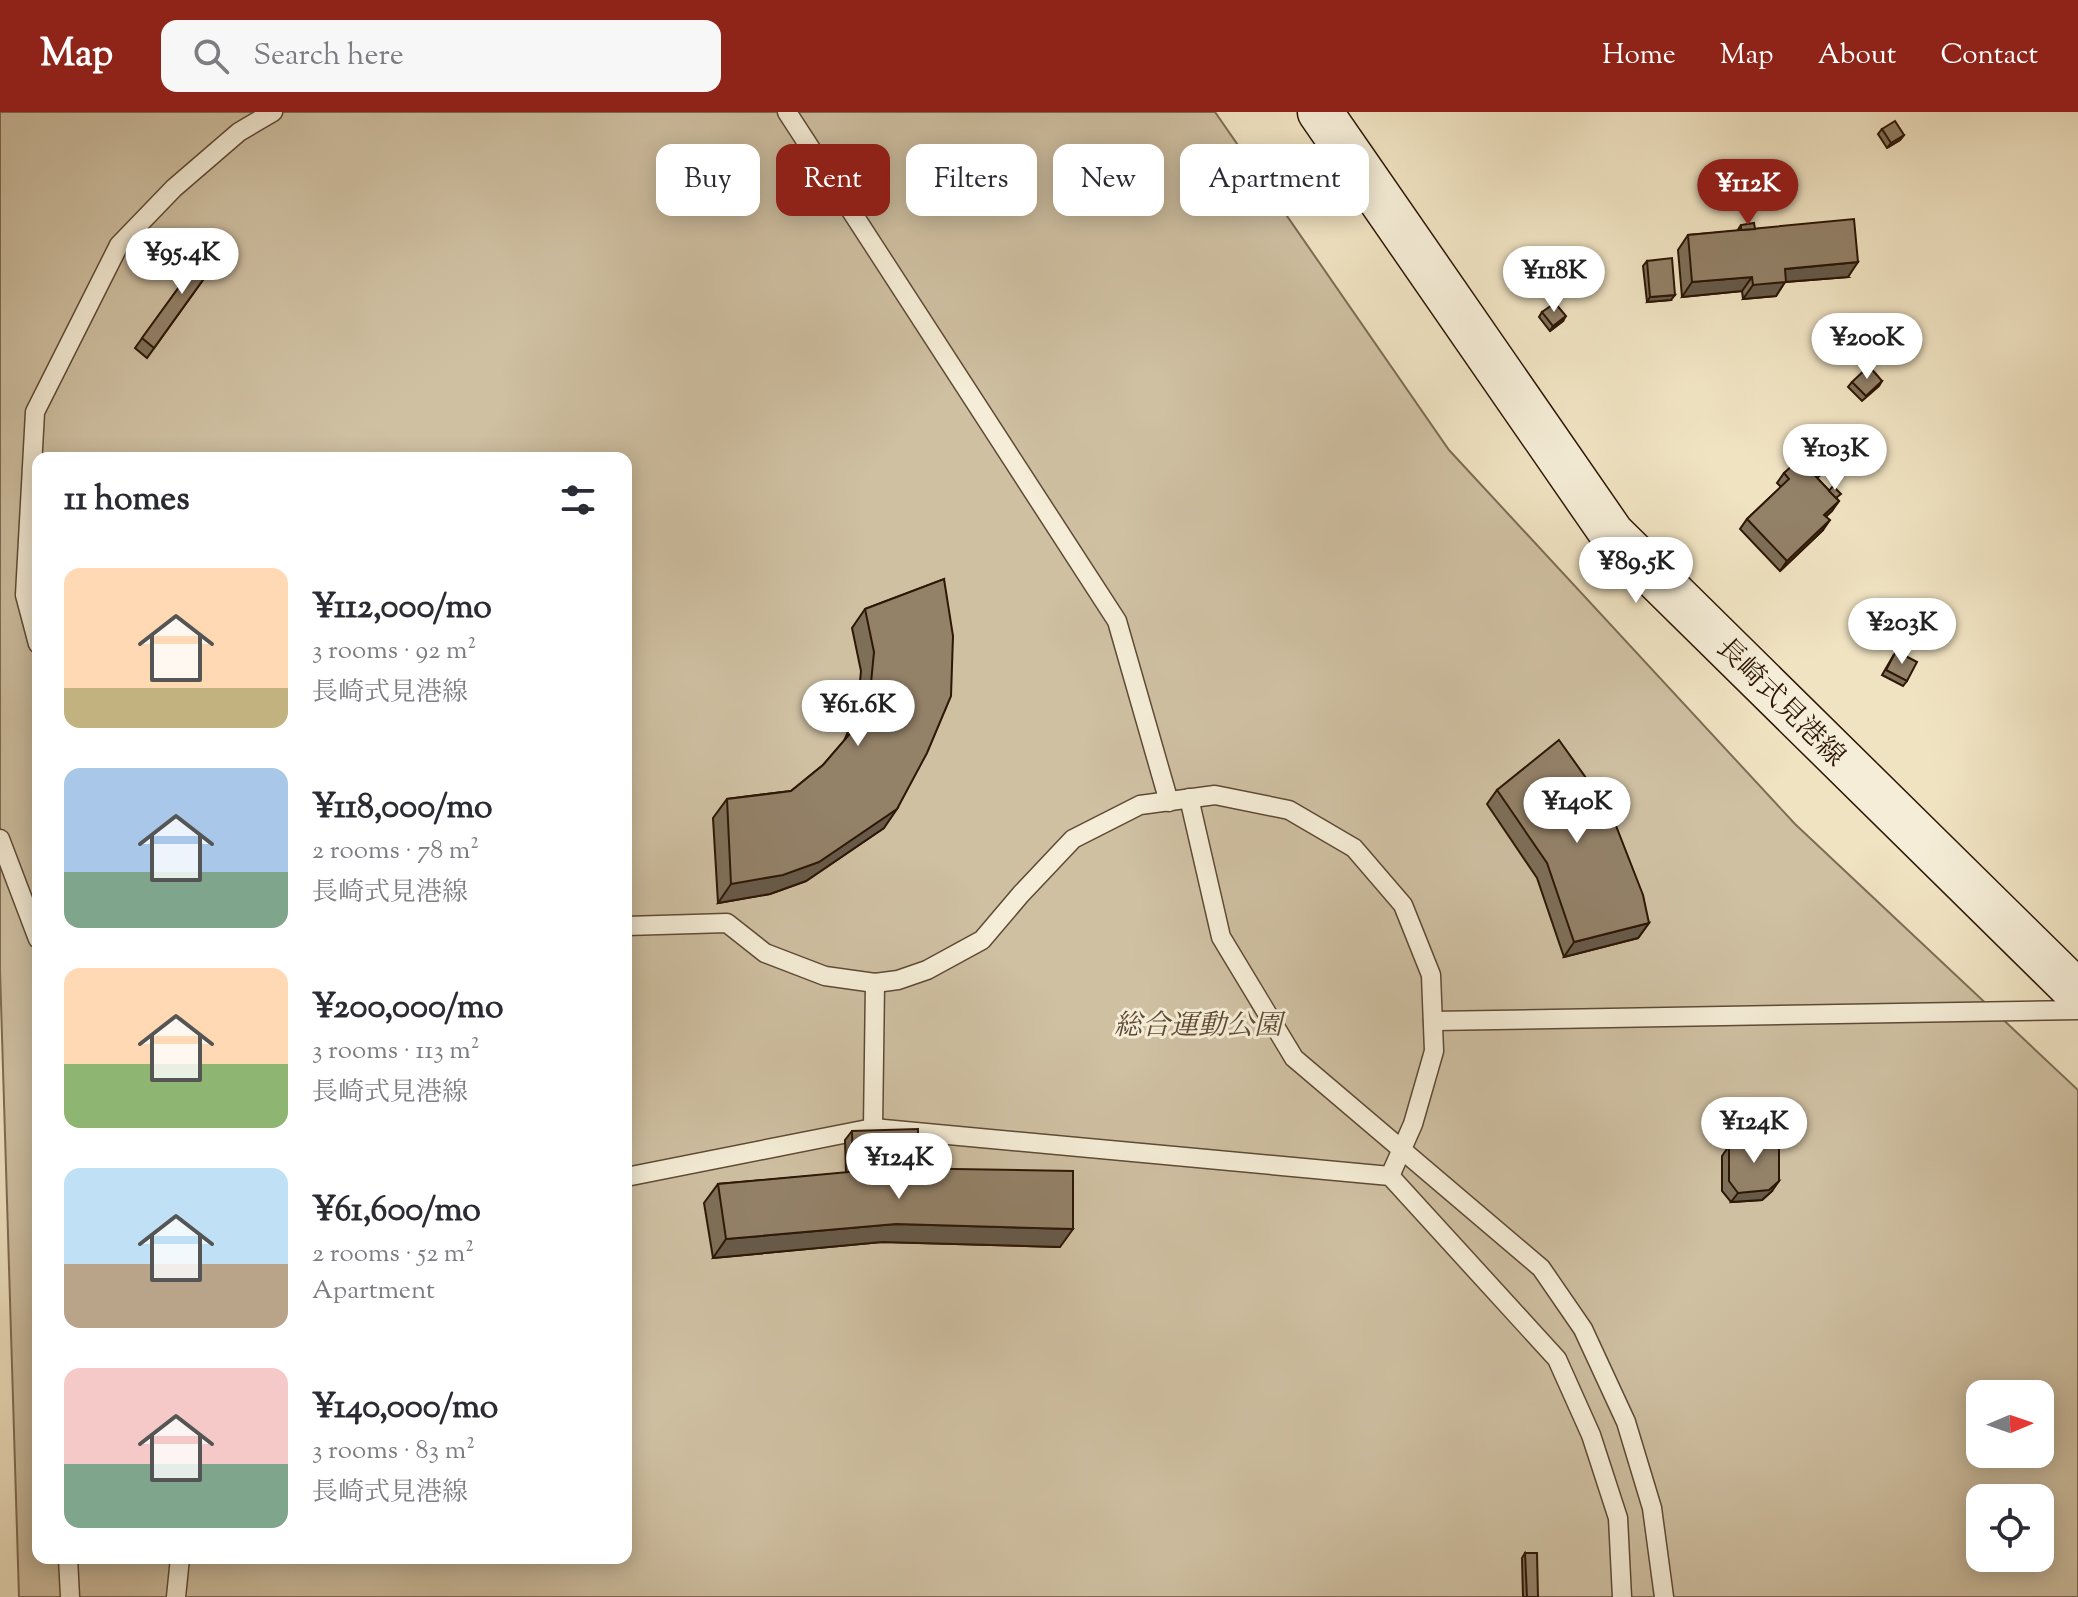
<!DOCTYPE html>
<html lang="en">
<head>
<meta charset="utf-8">
<style>
	:root { --surface:#fff; --page:#f7f7f7; --text:#2b2b33; --muted:#7c7c81; --accent:#8f2418 }
	body { margin:0; font-family:"Sorts Mill Goudy","Noto Serif JP",serif; background:var(--page); color:var(--text); height:100vh; display:flex; flex-direction:column; font-size:30px; white-space:nowrap }
	* { box-sizing:border-box; margin:0 }
	p { font-size:26px; color:var(--muted) }
	.icon { flex:none; width:44px; height:44px; fill:none; stroke:currentColor; stroke-width:2; stroke-linecap:round; stroke-linejoin:round }
	.map { position:relative; flex:1; overflow:hidden }
	.panel { position:absolute; left:32px; top:340px; width:600px; height:1112px; display:flex; flex-direction:column; background:var(--surface); border-radius:16px; box-shadow:0 4px 20px #0003 }
	.panel>* { flex:none }
	.hud { position:absolute; left:656px; top:32px; width:760px; height:72px; display:flex; gap:16px }
	.needle { width:52px; rotate:88deg }
	.fabs { position:absolute; left:1966px; top:1268px; display:grid; gap:16px }
	.fabs a { display:grid; place-items:center; width:88px; height:88px; border-radius:16px; background:var(--surface); box-shadow:0 4px 20px #0003; font-size:40px }
	.price { position:absolute; translate:-50% -68px; padding:0 18px; border-radius:28px; background:#fff; color:#222; font-size:26px; line-height:52px; filter:drop-shadow(0 2px 4px #0008) }
	.price::after { content:''; position:absolute; left:50%; top:48px; width:24px; height:18px; margin-left:-12px; background:inherit; clip-path:polygon(0 0,100% 0,50% 100%) }
	.price.current { background:var(--accent); color:#fff }
	ul { padding:0; list-style:none }
	li { display:flex; align-items:center; gap:24px; height:200px; padding:0 32px }
	li span { display:grid; place-items:center; flex:none; width:224px; height:160px; border-radius:16px; color:#555 }
	li>.icon { margin-inline-start:auto }
	span .icon { width:96px; height:96px; fill:#fffc; stroke-width:1 }
	li b { font-size:34px }
	h2 { display:flex; justify-content:space-between; align-items:center; height:96px; padding:0 32px; font-size:34px }
	.chip { padding:0 28px; border-radius:16px; background:var(--surface); box-shadow:0 4px 20px #0003; font-size:28px; line-height:72px }
	.chip.current { background:var(--accent); color:#fff }
	header { display:flex; align-items:center; gap:48px; box-sizing:border-box; height:112px; padding:0 40px; background:var(--accent); color:#fff }
	header strong { font-size:38px }
	nav { display:flex; gap:44px; margin-inline-start:auto; font-size:28px }
	.search { width:560px; height:72px; background:var(--page); display:flex; align-items:center; gap:20px; box-sizing:border-box; padding:0 28px; border-radius:16px; color:var(--muted); font-size:30px }
	.map>svg:first-child { display:block }
	.green { fill:#cfc0a2; stroke:#7e6c54; stroke-width:2; fill-rule:evenodd }
	.lines { fill:none; stroke-linecap:round; stroke-linejoin:round }
	.service-casing { stroke:#5e4a35; stroke-width:21 }
	.secondary-casing { stroke:#2e1706; stroke-width:47 }
	.service { stroke:#f5edd7; stroke-width:18 }
	.secondary { stroke:#f5edd7; stroke-width:44 }
	.wall { fill:#7e6f59; stroke:#2e1706; stroke-width:2 }
	.shaded-wall { fill:#675a49; stroke:#2e1706; stroke-width:2 }
	.building { fill:#938168; stroke:#2e1706; stroke-width:2 }
	.labels { text-anchor:middle; stroke-width:6; stroke-linejoin:round; paint-order:stroke }
	.street-label { font-size:28px; fill:#2e1706; stroke:#f5edd7 }
	.park-label { font-size:28px; font-style:italic; fill:#5e4a35; stroke:#f5edd7 }
</style>
</head>
<body>
<header>
<strong>Map</strong>
<div class="search"><svg class="icon" aria-label="search" viewBox="0 0 24 24"><circle cx="10" cy="10" r="6"/><path d="M15 15l6 6"/></svg>Search here</div>
<nav><a>Home</a><a>Map</a><a>About</a><a>Contact</a></nav>
</header>
<div class="map">
<svg width="2078" height="1485" viewBox="0 0 2078 1485">
	<rect width="100%" height="100%" fill="#f0e3c2"/>
	<filter id="stains"><feTurbulence type="fractalNoise" baseFrequency=".0025" numOctaves="4"/><feColorMatrix values="0 0 0 0 .2 0 0 0 0 .09 0 0 0 0 .02 0 0 0 .5 -.17"/></filter>
	<radialGradient id="worn" r=".72"><stop offset=".6" stop-color="#630" stop-opacity="0"/><stop offset="1" stop-color="#630" stop-opacity=".3"/></radialGradient>
	<path class="green" d="M0,0H1215L1449,338L1795,712L2078,978V1485H19L0,858ZM38,346H626V1446H38ZM1980,1282H2040V1342H1980ZM1980,1386H2040V1446H1980Z"/>
	<g class="lines">
		<defs>
			<g id="service">
				<polyline points="787,0 1117,509 1169,690"/>
				<polyline points="38,532 25,483 35,300 119,133 174,76 239,20 273,0"/>
				<polyline points="1189,686 1221,825 1294,946 1541,1156 1583,1217 1626,1310 1652,1396 1664,1485"/>
				<polyline points="0,727 38,827"/>
				<polyline points="626,814 727,811 765,841 825,864 875,871 898,868 927,858 982,828 1021,782 1073,727 1140,693 1215,683 1289,698 1354,736 1403,793 1431,863 1434,939 1413,1012 1390,1064"/>
				<polyline points="1433,909 2078,898"/>
				<polyline points="873,1016 875,871"/>
				<polyline points="626,1065 873,1016 1390,1064 1557,1247 1591,1323 1618,1406 1622,1485"/>
				<polyline points="68,1446 70,1485"/>
				<polyline points="176,1485 180,1446"/>
			</g>
			<polyline id="secondary" points="1320,0 1612,422 2078,881"/>
		</defs>
		<use href="#service" class="service-casing"/>
		<use href="#secondary" class="secondary-casing"/>
		<use href="#service" class="service"/>
		<use href="#secondary" class="secondary"/>
	</g>
	<g class="wall">
		<polygon points="1882,17 1904,23 1900,28 1887,36 1878,22"/>
		<polygon points="1741,113 1755,117 1848,165 1785,170 1776,184 1743,187 1742,179 1682,185 1678,138 1688,123 1737,119"/>
		<polygon points="211,131 223,140 147,246 135,236"/>
		<polygon points="1647,149 1671,188 1647,190 1643,154"/>
		<polygon points="1542,200 1563,209 1550,219 1539,205"/>
		<polygon points="1882,269 1879,274 1862,289 1848,275 1852,270"/>
		<polygon points="1806,344 1818,367 1839,389 1826,404 1823,418 1780,459 1740,417 1747,407 1781,375 1777,371 1784,361 1797,353"/>
		<polygon points="944,467 884,716 806,769 770,782 718,791 713,706 727,687 791,679 823,653 844,629 857,599 861,559 852,516 865,497"/>
		<polygon points="1893,544 1907,569 1903,574 1882,563"/>
		<polygon points="1497,678 1649,811 1638,826 1564,845 1537,766 1487,692"/>
		<polygon points="852,1019 920,1057 1060,1135 882,1130 713,1146 704,1091 718,1072 846,1061 845,1028"/>
		<polygon points="1729,1034 1772,1079 1762,1088 1731,1090 1722,1079 1722,1044"/>
		<polygon points="1525,1441 1538,1485 1523,1485 1522,1446"/>
	</g>
	<g class="shaded-wall">
		<polygon points="1904,23 1900,28 1887,36 1891,31"/>
		<polygon points="1858,150 1848,165 1785,170 1776,184 1743,187 1753,173 1785,157"/>
		<polygon points="1752,165 1742,179 1682,185 1692,170"/>
		<polygon points="1675,183 1671,188 1647,190 1650,185"/>
		<polygon points="1566,204 1563,209 1550,219 1553,214"/>
		<polygon points="1839,389 1832,399 1817,413 1824,403"/>
		<polygon points="1830,408 1823,418 1780,459 1787,449"/>
		<polygon points="897,697 884,716 806,769 770,782 718,791 731,772"/>
		<polygon points="1649,811 1638,826 1564,845 1574,830"/>
		<polygon points="923,1053 916,1063 846,1065 853,1055"/>
		<polygon points="1779,1069 1772,1079 1762,1088 1731,1090 1738,1081"/>
		<polygon points="896,1112 1073,1117 1060,1135 882,1130 713,1146 726,1127"/>
	</g>
	<g class="building">
		<polygon points="1895,9 1904,23 1891,31 1882,17"/>
		<polygon points="1854,107 1858,150 1785,157 1786,170 1753,173 1752,165 1692,170 1688,123"/>
		<polygon points="1754,111 1755,117 1741,118 1741,113"/>
		<polygon points="211,131 223,140 154,236 142,226"/>
		<polygon points="1672,146 1675,183 1650,185 1647,149"/>
		<polygon points="1555,191 1566,204 1553,214 1542,200"/>
		<polygon points="1869,254 1882,269 1866,284 1852,270"/>
		<polygon points="1806,344 1822,362 1817,366 1804,352 1801,355 1798,352"/>
		<polygon points="1795,351 1800,356 1804,352 1839,389 1824,403 1830,408 1787,449 1747,407 1789,367 1784,361"/>
		<polygon points="1833,374 1841,382 1836,386 1829,379"/>
		<polygon points="944,467 953,524 951,584 927,641 897,697 819,750 783,763 731,772 727,687 791,679 823,653 854,617 870,581 874,540 865,497"/>
		<polygon points="1896,539 1917,550 1907,569 1886,558"/>
		<polygon points="1559,628 1611,701 1643,783 1649,811 1574,830 1547,751 1497,678"/>
		<polygon points="918,1017 918,1028 922,1028 923,1053 853,1055 852,1019"/>
		<polygon points="1768,1026 1779,1034 1779,1069 1769,1078 1738,1081 1729,1069 1729,1034 1741,1027"/>
		<polygon points="892,1056 1073,1059 1073,1117 896,1112 726,1127 718,1072"/>
		<polygon points="1525,1441 1537,1441 1538,1485 1527,1485"/>
	</g>
	<g class="labels">
		<g class="street-label">
			<text transform="translate(1782 589) rotate(45)" y="10">長崎式見港線</text>
		</g>
		<g class="park-label">
			<text x="1198" y="922">総合運動公園</text>
		</g>
	</g>
	<rect width="100%" height="100%" filter="url(#stains)"/>
	<rect width="100%" height="100%" fill="url(#worn)"/>
</svg>
<div class="fabs">
<a><svg class="needle" viewBox="-14 -14 28 28"><path d="M0-13l5 13h-10z" fill="#e53935"/><path d="M0 13l5-13h-10z" fill="#7c7c81"/></svg></a>
<a><svg class="icon" aria-label="locate" viewBox="0 0 24 24"><circle cx="12" cy="12" r="6"/><path d="M12 2v4M12 18v4M2 12h4M18 12h4"/></svg></a>
</div>
<b class="price current" style="left:1748px;top:115px">¥112K</b>
<b class="price" style="left:182px;top:184px">¥95.4K</b>
<b class="price" style="left:1554px;top:202px">¥118K</b>
<b class="price" style="left:1867px;top:269px">¥200K</b>
<b class="price" style="left:1835px;top:380px">¥103K</b>
<b class="price" style="left:1636px;top:493px">¥89.5K</b>
<b class="price" style="left:1902px;top:554px">¥203K</b>
<b class="price" style="left:858px;top:636px">¥61.6K</b>
<b class="price" style="left:1577px;top:733px">¥140K</b>
<b class="price" style="left:1754px;top:1053px">¥124K</b>
<b class="price" style="left:899px;top:1089px">¥124K</b>
<div class="hud">
<a class="chip">Buy</a>
<a class="chip current">Rent</a>
<a class="chip">Filters</a>
<a class="chip">New</a>
<a class="chip">Apartment</a>
</div>
<section class="panel">
<h2>11 homes<svg class="icon" aria-label="filters" viewBox="0 0 24 24"><path d="M4 7h16M4 17h16"/><circle cx="9" cy="7" r="2"/><circle cx="15" cy="17" r="2"/></svg></h2>
<ul>
<li><span style="background:linear-gradient(#ffd9b3 75%,#c2b280 0)"><svg class="icon" aria-label="home" viewBox="0 0 24 24"><path d="M3 11l9-7 9 7M6 9v11h12V9"/></svg></span><div><b>¥112,000/mo</b><p>3 rooms · 92 m²</p><p>長崎式見港線</p></div></li>
<li><span style="background:linear-gradient(#a9c7e8 65%,#7fa58c 0)"><svg class="icon" aria-label="home" viewBox="0 0 24 24"><path d="M3 11l9-7 9 7M6 9v11h12V9"/></svg></span><div><b>¥118,000/mo</b><p>2 rooms · 78 m²</p><p>長崎式見港線</p></div></li>
<li><span style="background:linear-gradient(#ffd9b3 60%,#8fb573 0)"><svg class="icon" aria-label="home" viewBox="0 0 24 24"><path d="M3 11l9-7 9 7M6 9v11h12V9"/></svg></span><div><b>¥200,000/mo</b><p>3 rooms · 113 m²</p><p>長崎式見港線</p></div></li>
<li><span style="background:linear-gradient(#bfe0f5 60%,#b9a48a 0)"><svg class="icon" aria-label="home" viewBox="0 0 24 24"><path d="M3 11l9-7 9 7M6 9v11h12V9"/></svg></span><div><b>¥61,600/mo</b><p>2 rooms · 52 m²</p><p>Apartment</p></div></li>
<li><span style="background:linear-gradient(#f6c9c9 60%,#7fa58c 0)"><svg class="icon" aria-label="home" viewBox="0 0 24 24"><path d="M3 11l9-7 9 7M6 9v11h12V9"/></svg></span><div><b>¥140,000/mo</b><p>3 rooms · 83 m²</p><p>長崎式見港線</p></div></li>
</ul>
</section>
</div>
</body>
</html>
